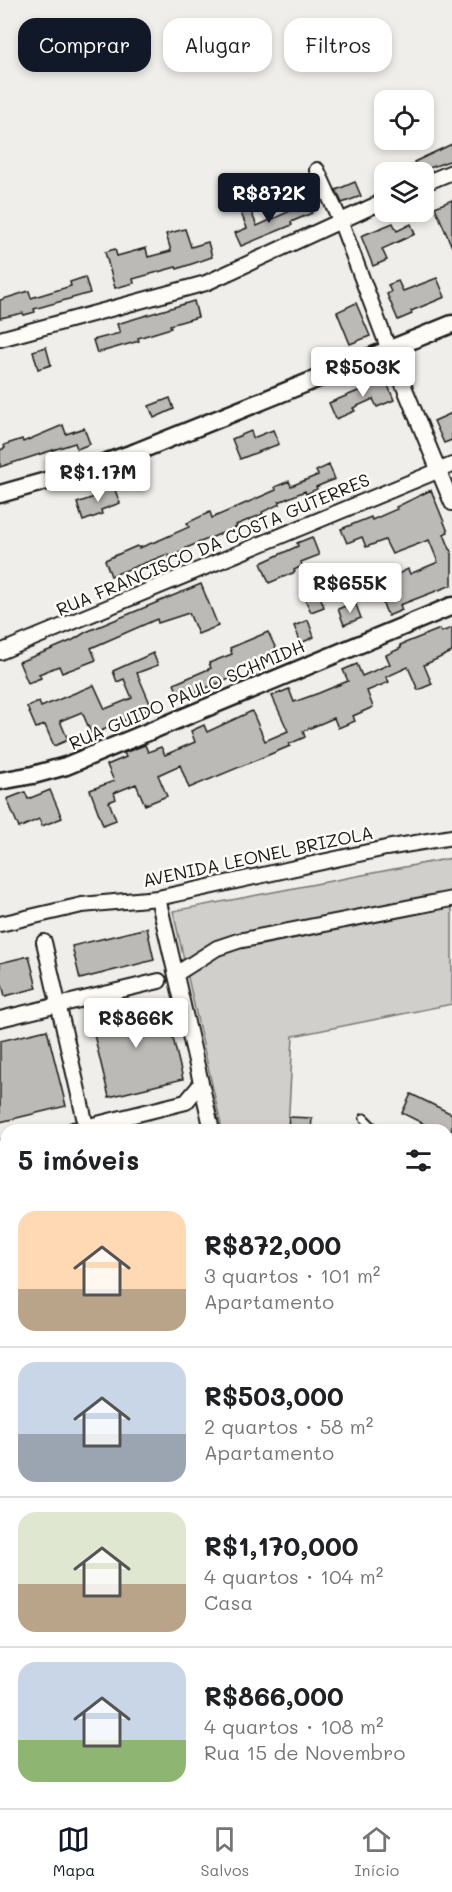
<!DOCTYPE html>
<html lang="pt">
<head>
<meta charset="utf-8">
<style>
	:root { --surface:#fff; --page:#f2f2f2; --text:#202124; --muted:#757577; --line:#e0e0e0; --accent:#111827 }
	body { margin:0; font-family:Mali,sans-serif; background:var(--page); color:var(--text); height:100vh; display:flex; flex-direction:column; font-size:22px; white-space:nowrap }
	* { box-sizing:border-box; margin:0 }
	p { font-size:20px; color:var(--muted) }
	.icon { flex:none; width:33px; height:33px; fill:none; stroke:currentColor; stroke-width:2; stroke-linecap:round; stroke-linejoin:round }
	.map { position:relative; flex:1; overflow:hidden }
	.panel { position:absolute; left:0px; top:1124px; width:453px; height:686px; display:flex; flex-direction:column; background:var(--surface); border-radius:18px 18px 0 0; box-shadow:0 3px 9px #0003 }
	.panel>* { flex:none }
	.top-card { position:absolute; left:18px; top:18px; width:417px; height:54px; display:flex; gap:12px }
	.tools { position:absolute; left:374px; top:90px; display:grid; gap:12px }
	.tools a { display:grid; place-items:center; width:60px; height:60px; border-radius:12px; background:var(--surface); box-shadow:0 3px 9px #0003; font-size:30px }
	.price { position:absolute; translate:-50% -51px; padding:0 14px; border-radius:6px; background:#fff; color:#222; font-size:20px; line-height:39px; filter:drop-shadow(0 2px 3px #0008) }
	.price::after { content:''; position:absolute; left:50%; top:36px; width:18px; height:14px; margin-left:-9px; background:inherit; clip-path:polygon(0 0,100% 0,50% 100%) }
	.price.current { background:var(--accent); color:#fff }
	ul { padding:0; list-style:none }
	li { display:flex; align-items:center; gap:18px; height:150px; padding:0 18px }
	li+li { border-top:2px solid var(--line) }
	li span { display:grid; place-items:center; flex:none; width:168px; height:120px; border-radius:18px; color:#555 }
	li>.icon { margin-inline-start:auto }
	span .icon { width:72px; height:72px; fill:#fffc; stroke-width:1 }
	li b { font-size:26px }
	h2 { display:flex; justify-content:space-between; align-items:center; height:72px; padding:0 18px; font-size:26px }
	.tag { padding:0 21px; border-radius:18px; background:var(--surface); box-shadow:0 3px 9px #0003; font-size:21px; line-height:54px }
	.tag.current { background:var(--accent); color:#fff }
	.menu { display:flex; justify-content:space-around; align-items:center; height:84px; border-top:2px solid var(--line); background:var(--surface); font-size:16px; color:var(--muted) }
	.menu a { display:grid; justify-items:center; gap:3px }
	.menu .current { color:var(--accent) }
	.map>svg:first-child { display:block }
	.green { fill:#d0cfcc; stroke:#767674; stroke-width:1.5 }
	.building { fill:#bbbab6; stroke:#1c1c1c; stroke-width:1.5 }
	.lines { fill:none; stroke-linecap:round; stroke-linejoin:round }
	.service-casing { stroke:#1c1c1c; stroke-width:11 }
	.minor-casing { stroke:#1c1c1c; stroke-width:18 }
	.tertiary-casing { stroke:#1c1c1c; stroke-width:21 }
	.path { stroke:#1c1c1c; stroke-width:2; stroke-dasharray:6 4.5; stroke-linecap:butt }
	.service { stroke:#fdfcf7; stroke-width:7 }
	.minor { stroke:#fdfcf7; stroke-width:14 }
	.tertiary { stroke:#fdfcf7; stroke-width:16 }
	.labels { text-anchor:middle; stroke-width:5; stroke-linejoin:round; paint-order:stroke }
	.street-label { font-size:18px; fill:#1c1c1c; stroke:#fdfcf7 }
</style>
</head>
<body>
<div class="map">
<svg width="452" height="1808" viewBox="0 0 452 1808">
	<rect width="100%" height="100%" fill="#f0eeea"/>
	<filter id="ink" filterUnits="userSpaceOnUse"><feTurbulence type="fractalNoise" baseFrequency=".0167" numOctaves="2"/><feDisplacementMap in="SourceGraphic" scale="12" xChannelSelector="R" yChannelSelector="G"/><feConvolveMatrix kernelMatrix="1 2 1 2 8 2 1 2 1" color-interpolation-filters="sRGB"/></filter>
	<g filter="url(#ink)">
		<polygon class="green" points="452,858 452,1004 293,1036 288,1129 222,1129 173,911"/>
		<g class="building">
			<polygon points="452,144 452,160 418,172 414,162"/>
			<polygon points="355,182 361,196 342,203 336,190"/>
			<polygon points="452,200 452,247 435,207"/>
			<polygon points="308,203 312,213 291,222 292,225 241,246 235,233 247,228 241,213 250,209 257,226"/>
			<polygon points="393,223 397,231 411,224 415,234 382,249 387,260 373,266 361,236"/>
			<polygon points="185,229 191,247 208,242 212,257 177,269 176,267 133,279 134,283 115,288 105,252 115,249 117,256 146,248 148,257 171,251 166,234"/>
			<polygon points="85,277 90,293 34,309 35,312 24,315 23,313 0,318 0,300 29,291 31,298 71,286 70,282"/>
			<polygon points="437,278 445,297 411,311 412,314 398,320 387,294 391,292 388,285 398,281 403,291"/>
			<polygon points="194,301 198,317 170,325 171,328 138,338 139,341 97,353 93,340 120,333 117,324"/>
			<polygon points="356,303 370,336 350,344 337,312"/>
			<polygon points="46,347 51,365 38,369 33,351"/>
			<polygon points="384,376 394,400 377,407 373,399 353,408 355,411 336,419 329,403 368,387 367,383"/>
			<polygon points="170,398 174,409 154,418 149,406"/>
			<polygon points="452,413 452,440 444,443 434,421"/>
			<polygon points="63,425 66,434 84,428 90,444 77,449 75,443 0,467 0,450 5,448 4,445 22,439 23,442"/>
			<polygon points="273,430 279,444 240,459 232,439 251,431 253,438"/>
			<polygon points="329,465 335,479 316,487 317,489 306,494 305,491 279,502 280,504 262,512 263,514 236,525 237,527 186,548 186,550 169,557 168,554 111,576 105,560 137,546 139,548 162,539 189,527 187,523 210,512 212,518 276,490 275,487 289,481 291,486 318,475 316,471"/>
			<polygon points="113,485 120,503 101,510 102,514 83,521 77,503 97,496 95,491"/>
			<polygon points="431,490 448,532 444,534 452,554 452,585 400,605 402,610 388,616 378,592 399,583 396,575 408,569 410,574 438,562 429,540 392,554 385,540 366,547 362,537 347,543 341,529 371,517 372,520 397,509 396,507"/>
			<polygon points="312,537 319,555 301,562 302,566 294,570 295,572 269,583 261,563 298,546 297,543"/>
			<polygon points="201,584 218,626 198,634 189,613 158,623 157,619 91,648 96,660 62,673 59,666 39,674 41,678 28,683 19,662 52,649 73,640 86,632"/>
			<polygon points="318,591 324,607 311,612 304,597"/>
			<polygon points="355,602 361,618 344,625 338,609"/>
			<polygon points="308,620 314,637 301,643 294,626"/>
			<polygon points="452,628 452,652 424,665 432,684 418,690 408,667 386,677 389,682 367,691 373,707 353,716 355,721 338,728 334,718 303,731 305,737 289,744 290,746 189,788 180,765 158,775 167,796 145,805 136,784 114,793 116,799 109,802 116,820 103,825 90,790 114,781 107,765 126,757 124,753 145,745 148,752 161,747 165,755 195,742 191,731 204,725 207,732 252,711 265,741 288,731 272,696 289,689 294,702 319,693 348,681 343,670 357,664 362,676 390,664 386,655 401,648 400,645 440,629 441,632"/>
			<polygon points="268,632 277,651 230,673 232,678 180,698 174,684 211,668 209,663 232,654 230,648"/>
			<polygon points="153,653 158,665 137,673 152,708 92,735 82,712 60,721 68,740 54,746 45,725 36,728 27,707 39,702 41,707 94,685 105,709 132,698 124,679 117,682 113,671"/>
			<polygon points="50,790 62,818 42,826 39,819 19,828 7,799 25,792 28,799"/>
			<polygon points="147,928 154,960 80,979 72,946"/>
			<polygon points="29,956 37,988 5,996 0,977 0,963"/>
			<polygon points="164,1001 183,1079 109,1097 90,1018"/>
			<polygon points="47,1030 66,1106 0,1122 0,1041"/>
			<polygon points="411,1094 452,1114 452,1130 436,1130 402,1113"/>
			<polygon points="289,1117 312,1118 311,1130 288,1130"/>
		</g>
		<g class="lines">
			<defs>
				<g id="service">
					<polyline points="364,1118 376,1130"/>
					<polyline points="447,1199 452,1206"/>
				</g>
				<g id="minor">
					<polyline points="317,170 340,220 389,350 452,503"/>
					<polyline points="423,184 452,172"/>
					<polyline points="0,339 206,283 384,201"/>
					<polyline points="0,652 452,465"/>
					<polyline points="158,898 212,1130"/>
					<polyline points="0,924 82,905 158,898 386,848 452,837"/>
					<polyline points="44,942 87,1130"/>
					<polyline points="176,974 217,948 238,941 452,899"/>
					<polyline points="0,1019 159,981"/>
					<polyline points="73,1130 186,1102 201,1084"/>
					<polyline points="0,1148 6,1146"/>
					<polyline points="0,1235 6,1233"/>
					<polyline points="0,1265 6,1290"/>
					<polyline points="447,1364 452,1363"/>
					<polyline points="0,1476 6,1475"/>
					<polyline points="447,1621 452,1620"/>
					<polyline points="132,1803 133,1808"/>
					<polyline points="373,1803 374,1808"/>
				</g>
				<g id="tertiary">
					<polyline points="0,494 78,472 136,452 452,324"/>
					<polyline points="0,781 33,775 66,766 452,606"/>
				</g>
			</defs>
			<use href="#service" class="service-casing"/>
			<use href="#minor" class="minor-casing"/>
			<use href="#tertiary" class="tertiary-casing"/>
			<polyline class="path" points="447,1338 452,1343"/>
			<use href="#service" class="service"/>
			<use href="#minor" class="minor"/>
			<use href="#tertiary" class="tertiary"/>
		</g>
	</g>
	<g class="labels">
		<g class="street-label">
			<text transform="translate(213 545) rotate(-23)" y="6">RUA FRANCISCO DA COSTA GUTERRES</text>
			<text transform="translate(187 695) rotate(-23)" y="6">RUA GUIDO PAULO SCHMIDH</text>
			<text transform="translate(258 857) rotate(-12)" y="6">AVENIDA LEONEL BRIZOLA</text>
		</g>
	</g>
</svg>
<div class="tools">
<a><svg class="icon" aria-label="locate" viewBox="0 0 24 24"><circle cx="12" cy="12" r="6"/><path d="M12 2v4M12 18v4M2 12h4M18 12h4"/></svg></a>
<a><svg class="icon" aria-label="layers" viewBox="0 0 24 24"><path d="M12 4l9 5-9 5-9-5zM3 14l9 5 9-5"/></svg></a>
</div>
<b class="price current" style="left:269px;top:224px">R$872K</b>
<b class="price" style="left:363px;top:398px">R$503K</b>
<b class="price" style="left:98px;top:503px">R$1.17M</b>
<b class="price" style="left:350px;top:614px">R$655K</b>
<b class="price" style="left:136px;top:1049px">R$866K</b>
<div class="top-card">
<a class="tag current">Comprar</a>
<a class="tag">Alugar</a>
<a class="tag">Filtros</a>
</div>
<section class="panel">
<h2>5 imóveis<svg class="icon" aria-label="filters" viewBox="0 0 24 24"><path d="M4 7h16M4 17h16"/><circle cx="9" cy="7" r="2"/><circle cx="15" cy="17" r="2"/></svg></h2>
<ul>
<li><span style="background:linear-gradient(#ffd9b3 65%,#b9a48a 0)"><svg class="icon" aria-label="home" viewBox="0 0 24 24"><path d="M3 11l9-7 9 7M6 9v11h12V9"/></svg></span><div><b>R$872,000</b><p>3 quartos · 101 m²</p><p>Apartamento</p></div></li>
<li><span style="background:linear-gradient(#c9d6e8 60%,#9aa5b1 0)"><svg class="icon" aria-label="home" viewBox="0 0 24 24"><path d="M3 11l9-7 9 7M6 9v11h12V9"/></svg></span><div><b>R$503,000</b><p>2 quartos · 58 m²</p><p>Apartamento</p></div></li>
<li><span style="background:linear-gradient(#dfe7d0 60%,#b9a48a 0)"><svg class="icon" aria-label="home" viewBox="0 0 24 24"><path d="M3 11l9-7 9 7M6 9v11h12V9"/></svg></span><div><b>R$1,170,000</b><p>4 quartos · 104 m²</p><p>Casa</p></div></li>
<li><span style="background:linear-gradient(#c9d6e8 65%,#8fb573 0)"><svg class="icon" aria-label="home" viewBox="0 0 24 24"><path d="M3 11l9-7 9 7M6 9v11h12V9"/></svg></span><div><b>R$866,000</b><p>4 quartos · 108 m²</p><p>Rua 15 de Novembro</p></div></li>
</ul>
</section>
</div>
<nav class="menu">
<a class="current"><svg class="icon" aria-label="map" viewBox="0 0 24 24"><path d="M3 6l6-2 6 2 6-2v14l-6 2-6-2-6 2zM9 4v14M15 6v14"/></svg>Mapa</a>
<a><svg class="icon" aria-label="saved" viewBox="0 0 24 24"><path d="M7 4h10v16l-5-4-5 4z"/></svg>Salvos</a>
<a><svg class="icon" aria-label="home" viewBox="0 0 24 24"><path d="M3 11l9-7 9 7M6 9v11h12V9"/></svg>Início</a>
</nav>
</body>
</html>
